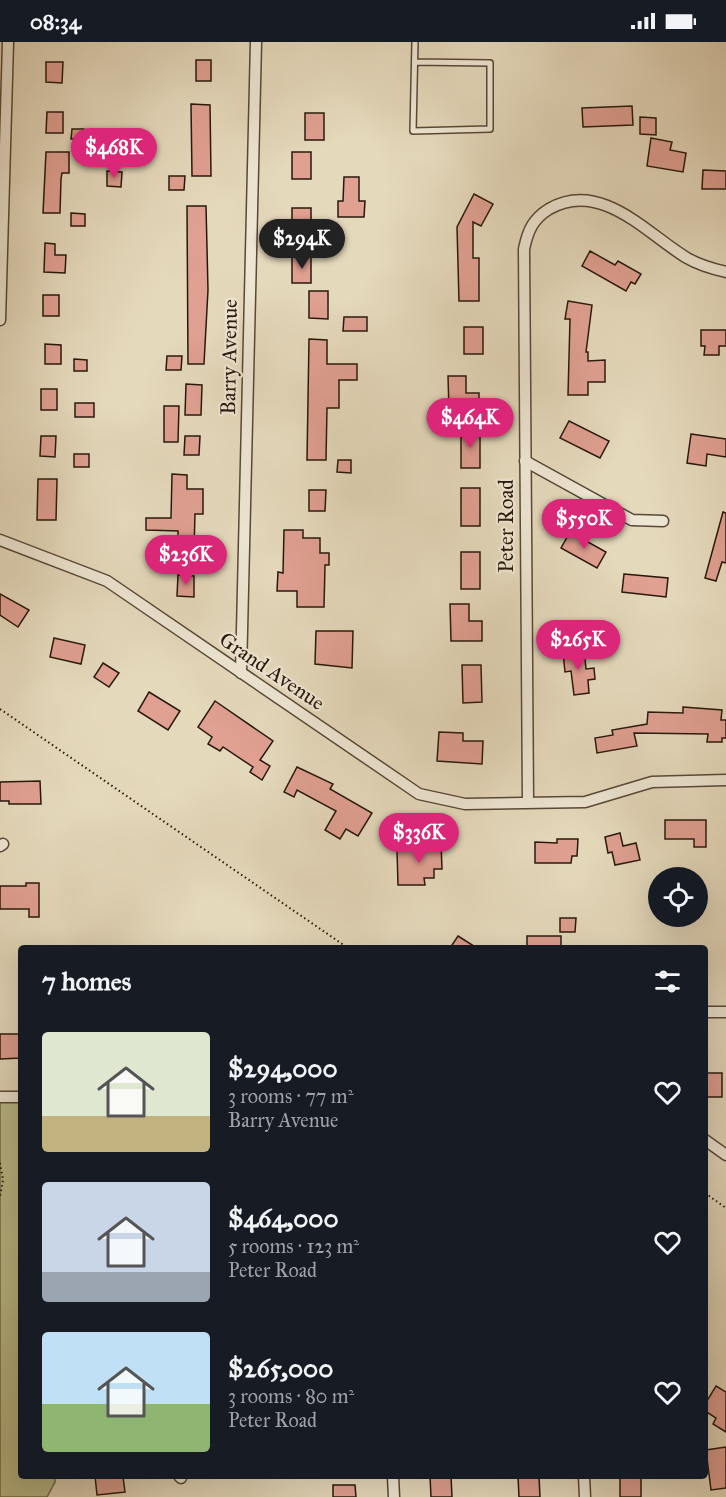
<!DOCTYPE html>
<html lang="en">
<head>
<meta charset="utf-8">
<style>
	:root { --surface:#171b24; --page:#20242c; --text:#f1f3f6; --muted:#9ea1a6; --accent:#db2777 }
	body { margin:0; font-family:"IM FELL Great Primer",serif; background:var(--page); color:var(--text); height:100vh; display:flex; flex-direction:column; font-size:22px; white-space:nowrap }
	* { box-sizing:border-box; margin:0 }
	p { font-size:20px; color:var(--muted) }
	.icon { flex:none; width:33px; height:33px; fill:none; stroke:currentColor; stroke-width:2; stroke-linecap:round; stroke-linejoin:round }
	.map { position:relative; flex:1; overflow:hidden }
	.sheet { position:absolute; left:18px; top:903px; width:690px; height:534px; display:flex; flex-direction:column; background:var(--surface); border-radius:6px; box-shadow:0 6px 24px #0002 }
	.sheet>* { flex:none }
	.fabs { position:absolute; left:648px; top:825px; display:grid; gap:12px }
	.fabs a { display:grid; place-items:center; width:60px; height:60px; border-radius:50%; background:var(--surface); box-shadow:0 6px 24px #0002; font-size:30px }
	.price { position:absolute; translate:-50% -51px; padding:0 14px; border-radius:21px; background:var(--accent); color:#fff; font-size:20px; line-height:39px; filter:drop-shadow(0 2px 3px #0008) }
	.price::after { content:''; position:absolute; left:50%; top:36px; width:18px; height:14px; margin-left:-9px; background:inherit; clip-path:polygon(0 0,100% 0,50% 100%) }
	.price.on { background:#222; color:#fff }
	ul { padding:0; list-style:none }
	li { display:flex; align-items:center; gap:18px; height:150px; padding:0 24px }
	li span { display:grid; place-items:center; flex:none; width:168px; height:120px; border-radius:6px; color:#555 }
	li>.icon { margin-inline-start:auto }
	span .icon { width:72px; height:72px; fill:#fffc; stroke-width:1 }
	li b { font-size:26px }
	h2 { display:flex; justify-content:space-between; align-items:center; height:72px; padding:0 24px; font-size:26px }
	.status { display:flex; justify-content:space-between; align-items:center; height:42px; padding:0 30px; background:var(--surface); direction:ltr }
	.status svg { height:16px; fill:currentColor }
	.map>svg:first-child { display:block }
	.green { fill:#bcbd8c; stroke:#726a4c; stroke-width:1.5 }
	.building { fill:#e0a092; stroke:#28180b; stroke-width:1.5 }
	.lines { fill:none; stroke-linecap:round; stroke-linejoin:round }
	.lane-casing { stroke:#574837; stroke-width:8 }
	.street-casing { stroke:#574837; stroke-width:13 }
	.path { stroke:#28180b; stroke-width:2; stroke-dasharray:1.5 3; stroke-linecap:butt }
	.lane { stroke:#eee6d3; stroke-width:5 }
	.street { stroke:#eee6d3; stroke-width:10 }
	.labels { text-anchor:middle; stroke-width:4.5; stroke-linejoin:round; paint-order:stroke }
	.street-label { font-size:21px; fill:#28180b; stroke:#eee6d3 }
</style>
</head>
<body>
<div class="status"><b>08:34</b><svg viewBox="0 0 49 12"><path d="M0 12V9h3v3zM5 12V6h3v6zM10 12V3h3v9zM15 12V0h3v12zM26 1h20v11H26zM47 4h2v5h-2z"/></svg></div>
<div class="map">
<svg width="726" height="1455" viewBox="0 0 726 1455">
	<rect width="100%" height="100%" fill="#e5d9bc"/>
	<filter id="stains"><feTurbulence type="fractalNoise" baseFrequency=".00333" numOctaves="4"/><feColorMatrix values="0 0 0 0 .2 0 0 0 0 .09 0 0 0 0 .02 0 0 0 .5 -.17"/></filter>
	<radialGradient id="worn" r=".72"><stop offset=".6" stop-color="#630" stop-opacity="0"/><stop offset="1" stop-color="#630" stop-opacity=".3"/></radialGradient>
	<polygon class="green" points="0,1059 21,1059 21,1434 55,1434 55,1440 47,1455 0,1455"/>
	<g class="building">
		<rect x="196" y="18" width="15" height="21"/>
		<polygon points="46,20 63,20 62,41 46,40"/>
		<polygon points="191,62 210,63 211,134 192,134"/>
		<polygon points="632,64 633,83 583,85 582,66"/>
		<polygon points="47,70 63,70 63,91 46,91"/>
		<rect x="305" y="71" width="19" height="27"/>
		<polygon points="640,75 656,76 656,93 640,92"/>
		<polygon points="72,87 84,87 84,97 71,97"/>
		<polygon points="651,96 672,100 670,108 686,111 683,130 647,124"/>
		<polygon points="46,110 69,110 69,131 62,131 61,137 60,171 43,171"/>
		<rect x="292" y="110" width="19" height="27"/>
		<polygon points="703,128 726,129 726,147 702,147"/>
		<polygon points="107,129 122,130 121,145 107,144"/>
		<polygon points="169,134 185,134 184,148 169,148"/>
		<polygon points="344,135 359,135 359,159 365,159 364,175 338,175 338,159 343,159"/>
		<polygon points="474,152 493,162 481,184 473,180 473,216 479,216 479,259 459,259 457,185"/>
		<polygon points="187,164 206,164 208,248 204,322 188,322"/>
		<rect x="292" y="166" width="19" height="27"/>
		<polygon points="71,171 85,172 85,184 71,184"/>
		<polygon points="45,201 55,202 55,213 66,213 65,231 44,230"/>
		<polygon points="590,209 615,223 618,219 641,232 635,242 631,240 626,249 582,224"/>
		<rect x="292" y="214" width="19" height="27"/>
		<polygon points="309,249 328,249 328,277 309,276"/>
		<rect x="43" y="253" width="16" height="21"/>
		<polygon points="568,259 592,263 586,310 588,310 588,319 605,318 605,340 588,340 588,353 568,353 570,277 565,277"/>
		<polygon points="344,275 367,275 367,289 343,289"/>
		<rect x="464" y="285" width="19" height="27"/>
		<polygon points="701,288 726,288 726,304 719,304 719,313 704,313 705,304 701,304"/>
		<polygon points="309,297 327,298 327,322 357,322 357,338 339,338 339,366 327,366 326,418 307,418"/>
		<polygon points="45,302 61,303 61,322 45,322"/>
		<polygon points="167,314 182,314 181,328 166,328"/>
		<polygon points="74,317 87,318 87,329 74,329"/>
		<polygon points="448,334 466,334 466,351 479,351 479,369 449,369"/>
		<polygon points="186,342 202,343 201,373 185,373"/>
		<rect x="41" y="347" width="16" height="21"/>
		<rect x="75" y="361" width="19" height="14"/>
		<polygon points="164,364 179,364 178,400 164,400"/>
		<polygon points="569,379 609,399 600,416 560,396"/>
		<rect x="461" y="389" width="19" height="37"/>
		<polygon points="691,392 726,397 726,415 707,412 706,424 687,421"/>
		<polygon points="41,394 56,394 55,415 40,414"/>
		<polygon points="185,394 200,394 199,413 184,413"/>
		<rect x="74" y="412" width="15" height="13"/>
		<polygon points="338,418 351,418 351,431 337,430"/>
		<polygon points="172,432 187,433 187,447 203,447 203,472 195,472 194,508 178,508 178,489 146,488 146,476 171,476"/>
		<polygon points="38,437 57,437 56,478 37,478"/>
		<rect x="461" y="446" width="19" height="38"/>
		<polygon points="309,448 326,448 325,469 309,469"/>
		<polygon points="723,470 726,471 726,521 722,520 716,539 705,536"/>
		<polygon points="284,488 303,488 303,496 320,496 320,511 329,511 329,523 325,523 324,565 297,565 297,549 277,549 278,530 283,531"/>
		<polygon points="570,490 606,510 597,526 561,506"/>
		<rect x="461" y="510" width="19" height="37"/>
		<polygon points="624,532 668,536 666,555 622,550"/>
		<polygon points="178,533 194,534 194,555 177,554"/>
		<polygon points="0,552 29,568 18,585 0,573"/>
		<polygon points="450,562 469,562 469,579 482,579 482,599 451,599"/>
		<polygon points="316,589 353,589 352,626 315,622"/>
		<polygon points="54,596 85,603 81,622 50,615"/>
		<polygon points="584,608 586,627 594,626 595,637 588,638 589,651 574,653 571,629 565,630 563,610"/>
		<polygon points="103,621 119,631 109,645 94,635"/>
		<polygon points="462,623 481,623 482,660 463,661"/>
		<polygon points="149,650 180,669 168,688 138,669"/>
		<polygon points="215,659 273,699 260,718 270,724 262,738 250,730 253,725 223,705 220,709 208,702 212,695 198,685"/>
		<polygon points="683,665 722,668 721,678 726,678 726,696 722,696 722,700 707,700 708,692 634,691 637,704 597,711 595,696 613,693 612,688 647,682 648,670 683,671"/>
		<polygon points="439,690 463,691 463,699 483,699 482,722 437,719"/>
		<polygon points="297,725 333,742 330,747 372,771 358,794 346,787 340,797 325,788 336,769 297,748 294,755 284,750"/>
		<polygon points="40,739 41,762 9,762 9,759 0,759 0,740"/>
		<polygon points="665,778 706,778 706,805 694,805 694,797 665,797"/>
		<polygon points="620,791 623,804 636,801 640,818 615,823 612,810 608,811 605,795"/>
		<polygon points="557,797 578,797 577,814 572,814 571,821 535,821 535,800 557,801"/>
		<polygon points="417,801 441,801 442,827 434,827 434,836 424,836 425,843 398,843 397,808 418,808"/>
		<polygon points="26,841 39,841 39,875 29,875 29,867 0,867 0,844 26,844"/>
		<polygon points="560,876 576,876 575,890 560,890"/>
		<polygon points="458,894 477,906 450,906"/>
		<rect x="527" y="894" width="34" height="12"/>
		<polygon points="0,992 21,992 21,1016 0,1017"/>
		<rect x="705" y="1031" width="17" height="24"/>
		<polygon points="716,1344 726,1350 726,1390 713,1382 716,1376 705,1369 705,1362"/>
		<polygon points="726,1405 726,1446 711,1448 706,1408"/>
		<polygon points="95,1434 123,1435 125,1450 97,1453"/>
		<polygon points="430,1434 451,1434 452,1455 431,1455"/>
		<polygon points="518,1434 539,1434 540,1455 519,1455"/>
		<rect x="620" y="1434" width="21" height="21"/>
		<polygon points="333,1443 355,1443 356,1455 333,1455"/>
	</g>
	<g class="lines">
		<defs>
			<polyline id="lane" points="415,20 490,21 490,87 413,89 415,0"/>
			<g id="street">
				<polyline points="0,278 8,0"/>
				<polyline points="525,419 632,478 663,479"/>
				<polyline points="0,498 107,539 419,752 465,762 585,760 652,740 726,738"/>
				<polyline points="241,631 256,0"/>
				<path d="M528,760L524,207C528,188 533,177 549,167C601,137 647,192 687,216C699,223 713,227 726,230"/>
				<polyline points="0,804 3,802"/>
				<polyline points="705,970 726,970"/>
				<polyline points="0,1055 21,1055"/>
				<polyline points="705,1098 726,1113"/>
				<polyline points="179,1434 181,1436"/>
				<polyline points="393,1434 394,1455"/>
				<polyline points="584,1434 585,1455"/>
			</g>
		</defs>
		<use href="#lane" class="lane-casing"/>
		<use href="#street" class="street-casing"/>
		<g class="path">
			<polyline points="0,667 348,906"/>
			<polyline points="0,1121 3,1138 0,1155"/>
			<polyline points="705,1151 726,1166"/>
		</g>
		<use href="#lane" class="lane"/>
		<use href="#street" class="street"/>
	</g>
	<g class="labels">
		<g class="street-label">
			<text transform="translate(229 315) rotate(-89)" y="7">Barry Avenue</text>
			<text transform="translate(506 484) rotate(-90)" y="7">Peter Road</text>
			<text transform="translate(272 629) rotate(34)" y="7">Grand Avenue</text>
		</g>
	</g>
	<rect width="100%" height="100%" filter="url(#stains)"/>
	<rect width="100%" height="100%" fill="url(#worn)"/>
</svg>
<div class="fabs">
<a><svg class="icon" aria-label="locate" viewBox="0 0 24 24"><circle cx="12" cy="12" r="6"/><path d="M12 2v4M12 18v4M2 12h4M18 12h4"/></svg></a>
</div>
<b class="price" style="left:114px;top:137px">$468K</b>
<b class="price on" style="left:302px;top:228px">$294K</b>
<b class="price" style="left:470px;top:407px">$464K</b>
<b class="price" style="left:584px;top:508px">$550K</b>
<b class="price" style="left:186px;top:544px">$236K</b>
<b class="price" style="left:578px;top:629px">$265K</b>
<b class="price" style="left:419px;top:822px">$336K</b>
<section class="sheet">
<h2>7 homes<svg class="icon" aria-label="filters" viewBox="0 0 24 24"><path d="M4 7h16M4 17h16"/><circle cx="9" cy="7" r="2"/><circle cx="15" cy="17" r="2"/></svg></h2>
<ul>
<li><span style="background:linear-gradient(#dfe7d0 70%,#c2b280 0)"><svg class="icon" aria-label="home" viewBox="0 0 24 24"><path d="M3 11l9-7 9 7M6 9v11h12V9"/></svg></span><div><b>$294,000</b><p>3 rooms · 77 m²</p><p>Barry Avenue</p></div><svg class="icon" aria-label="heart" viewBox="0 0 24 24"><path d="M12 20l-8-8c-3-5 5-10 8-4 3-6 11-1 8 4z"/></svg></li>
<li><span style="background:linear-gradient(#c9d6e8 75%,#9aa5b1 0)"><svg class="icon" aria-label="home" viewBox="0 0 24 24"><path d="M3 11l9-7 9 7M6 9v11h12V9"/></svg></span><div><b>$464,000</b><p>5 rooms · 123 m²</p><p>Peter Road</p></div><svg class="icon" aria-label="heart" viewBox="0 0 24 24"><path d="M12 20l-8-8c-3-5 5-10 8-4 3-6 11-1 8 4z"/></svg></li>
<li><span style="background:linear-gradient(#bfe0f5 60%,#8fb573 0)"><svg class="icon" aria-label="home" viewBox="0 0 24 24"><path d="M3 11l9-7 9 7M6 9v11h12V9"/></svg></span><div><b>$265,000</b><p>3 rooms · 80 m²</p><p>Peter Road</p></div><svg class="icon" aria-label="heart" viewBox="0 0 24 24"><path d="M12 20l-8-8c-3-5 5-10 8-4 3-6 11-1 8 4z"/></svg></li>
</ul>
</section>
</div>
</body>
</html>
